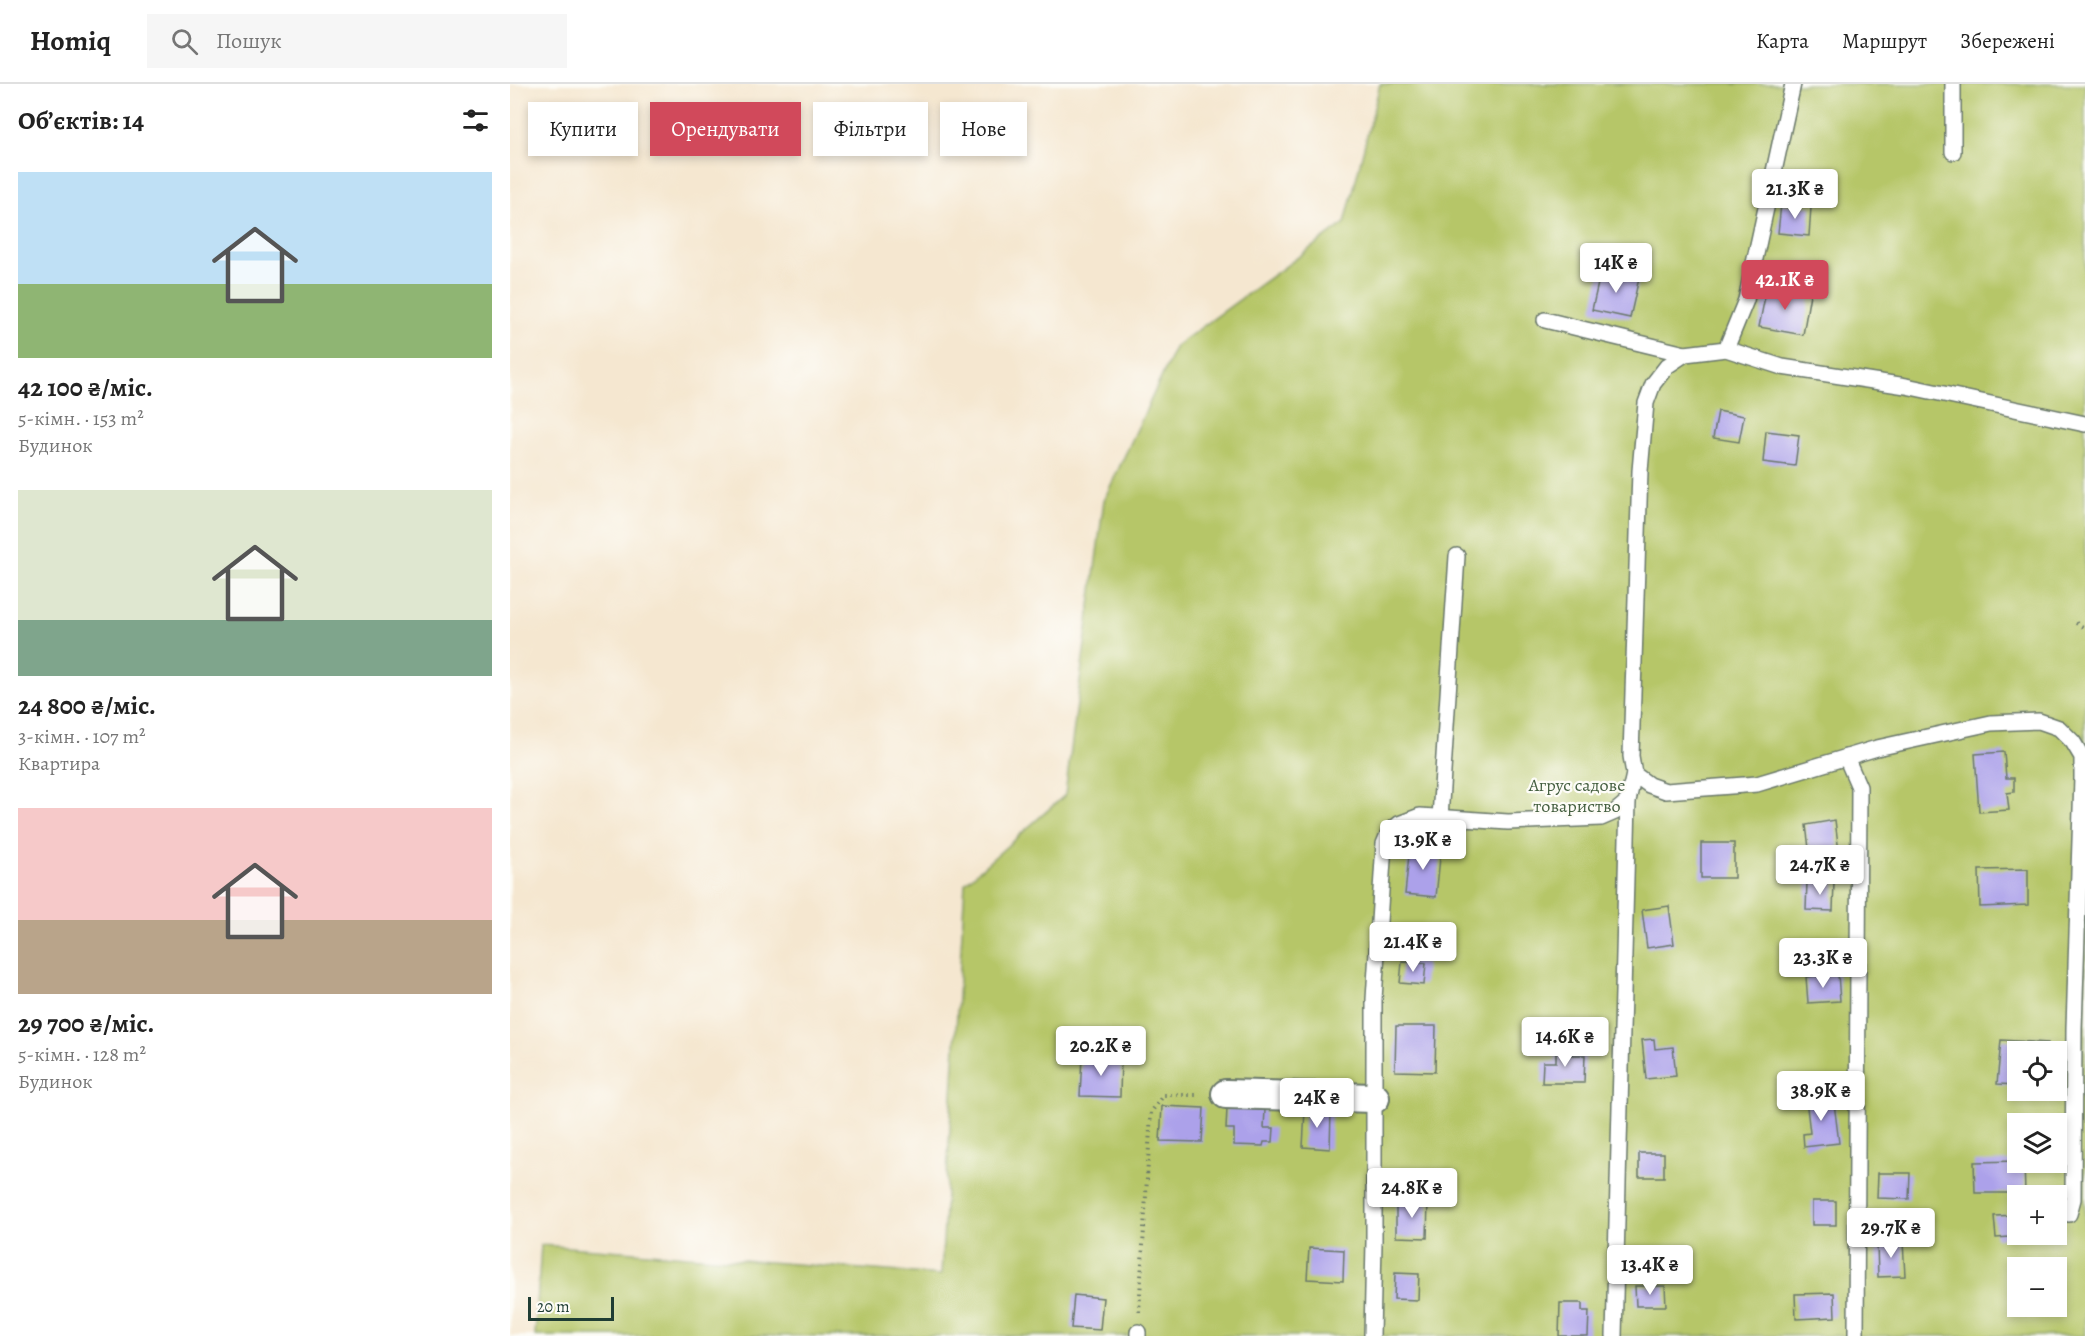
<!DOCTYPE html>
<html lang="uk">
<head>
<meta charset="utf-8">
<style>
	:root { --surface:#fff; --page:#f6f6f6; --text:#222; --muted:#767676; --line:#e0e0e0; --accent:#d1495b }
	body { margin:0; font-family:Alegreya,serif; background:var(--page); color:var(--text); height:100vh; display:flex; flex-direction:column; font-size:22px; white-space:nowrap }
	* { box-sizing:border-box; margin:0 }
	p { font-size:20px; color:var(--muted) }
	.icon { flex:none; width:33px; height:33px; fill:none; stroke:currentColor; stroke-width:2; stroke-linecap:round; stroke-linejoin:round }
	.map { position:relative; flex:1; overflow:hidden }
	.panel { display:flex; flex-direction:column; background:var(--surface); width:510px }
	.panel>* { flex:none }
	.hud { position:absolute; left:18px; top:18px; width:570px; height:54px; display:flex; gap:12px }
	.fabs { position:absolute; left:1497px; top:957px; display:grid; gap:12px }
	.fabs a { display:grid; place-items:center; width:60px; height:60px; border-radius:0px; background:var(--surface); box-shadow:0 3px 9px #0003; font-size:30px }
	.scale { position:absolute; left:18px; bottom:15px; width:86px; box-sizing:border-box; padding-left:6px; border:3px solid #1f3d34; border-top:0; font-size:16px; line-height:21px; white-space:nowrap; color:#1f3d34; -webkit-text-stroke:4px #fdfcf7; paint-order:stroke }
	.price { position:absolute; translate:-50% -51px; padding:0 14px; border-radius:6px; background:#fff; color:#222; font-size:20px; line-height:39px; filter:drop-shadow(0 2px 3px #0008) }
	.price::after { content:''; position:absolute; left:50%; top:36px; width:18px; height:14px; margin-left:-9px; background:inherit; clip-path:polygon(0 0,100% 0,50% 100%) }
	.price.on { background:var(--accent); color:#fff }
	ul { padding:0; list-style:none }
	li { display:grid; align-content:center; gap:12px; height:318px; padding:0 18px }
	li span { display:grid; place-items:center; height:186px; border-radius:0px; color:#555 }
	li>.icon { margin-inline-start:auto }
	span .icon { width:108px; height:108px; fill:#fffc; stroke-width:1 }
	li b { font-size:26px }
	h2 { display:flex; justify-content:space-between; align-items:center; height:72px; padding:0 18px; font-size:26px }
	.tag { padding:0 21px; border-radius:0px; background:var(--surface); box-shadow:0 3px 9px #0003; font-size:21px; line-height:54px }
	.tag.on { background:var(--accent); color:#fff }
	header { display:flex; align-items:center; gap:36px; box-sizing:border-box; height:84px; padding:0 30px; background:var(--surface); border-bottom:2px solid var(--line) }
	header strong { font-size:28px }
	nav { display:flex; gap:33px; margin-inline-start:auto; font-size:21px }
	.search { width:420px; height:54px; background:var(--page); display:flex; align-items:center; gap:15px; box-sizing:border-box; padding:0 21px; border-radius:0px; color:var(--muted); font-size:22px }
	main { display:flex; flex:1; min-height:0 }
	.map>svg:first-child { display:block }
	.green { fill:#b6c668; stroke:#6a824e; stroke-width:1.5; fill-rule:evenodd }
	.building { fill:#aca1ea }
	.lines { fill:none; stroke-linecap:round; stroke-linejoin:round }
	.service-casing { stroke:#6a786b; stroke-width:18 }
	.minor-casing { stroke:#6a786b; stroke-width:32 }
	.path { stroke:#6a786b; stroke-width:4; stroke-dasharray:1.5 4.5; stroke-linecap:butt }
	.service { stroke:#fff; stroke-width:15 }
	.minor { stroke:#fff; stroke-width:28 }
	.labels { text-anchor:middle; stroke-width:4.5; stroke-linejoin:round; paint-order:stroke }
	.park-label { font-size:18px; fill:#455f41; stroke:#fdfcf7 }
</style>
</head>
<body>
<header>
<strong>Homiq</strong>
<div class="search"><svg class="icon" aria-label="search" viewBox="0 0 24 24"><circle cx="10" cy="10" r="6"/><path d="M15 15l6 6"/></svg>Пошук</div>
<nav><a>Карта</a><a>Маршрут</a><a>Збережені</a></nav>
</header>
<main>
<section class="panel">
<h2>Об’єктів: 14<svg class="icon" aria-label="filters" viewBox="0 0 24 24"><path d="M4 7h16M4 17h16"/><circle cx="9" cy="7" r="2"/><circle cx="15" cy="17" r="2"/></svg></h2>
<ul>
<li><span style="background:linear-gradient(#bfe0f5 60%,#8fb573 0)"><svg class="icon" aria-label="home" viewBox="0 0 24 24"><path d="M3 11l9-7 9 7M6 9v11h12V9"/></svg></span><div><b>42 100 ₴/міс.</b><p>5-кімн. · 153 m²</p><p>Будинок</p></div></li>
<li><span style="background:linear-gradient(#dfe7d0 70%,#7fa58c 0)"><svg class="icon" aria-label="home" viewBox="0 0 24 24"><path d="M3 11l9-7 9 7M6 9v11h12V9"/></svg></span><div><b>24 800 ₴/міс.</b><p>3-кімн. · 107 m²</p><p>Квартира</p></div></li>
<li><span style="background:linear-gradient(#f6c9c9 60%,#b9a48a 0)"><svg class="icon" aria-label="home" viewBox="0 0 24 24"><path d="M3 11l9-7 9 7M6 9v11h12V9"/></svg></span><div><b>29 700 ₴/міс.</b><p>5-кімн. · 128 m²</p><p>Будинок</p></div></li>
</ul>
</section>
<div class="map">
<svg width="1575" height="1252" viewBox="0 0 1575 1252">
	<rect width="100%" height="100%" fill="#fdfcf7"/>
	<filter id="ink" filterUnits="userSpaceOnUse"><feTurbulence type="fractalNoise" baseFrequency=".0167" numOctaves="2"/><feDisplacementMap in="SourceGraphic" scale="12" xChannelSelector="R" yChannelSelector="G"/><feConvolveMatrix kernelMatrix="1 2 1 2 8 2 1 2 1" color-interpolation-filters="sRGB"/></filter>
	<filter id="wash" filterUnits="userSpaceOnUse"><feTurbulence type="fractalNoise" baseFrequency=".008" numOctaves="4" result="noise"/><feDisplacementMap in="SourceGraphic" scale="24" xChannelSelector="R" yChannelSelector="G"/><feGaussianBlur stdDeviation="1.35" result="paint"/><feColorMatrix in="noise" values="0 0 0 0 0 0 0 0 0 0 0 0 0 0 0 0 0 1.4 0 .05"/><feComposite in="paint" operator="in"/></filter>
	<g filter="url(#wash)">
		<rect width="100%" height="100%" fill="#f5e7d0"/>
		<path class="green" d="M870,0H1575V1252H25L31,1161L431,1191L455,799L555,711L594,416L666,262L835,139ZM1508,968H1546V1006H1508ZM1508,1040H1546V1078H1508ZM1508,1112H1546V1150H1508ZM1508,1184H1546V1222H1508Z"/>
		<g id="blocks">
			<g class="building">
				<polygon points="1271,120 1301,123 1299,152 1268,149"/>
				<polygon points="1091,186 1129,194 1120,234 1082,226"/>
				<polygon points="1257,202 1300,210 1293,251 1249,243"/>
				<polygon points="1208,327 1234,332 1229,358 1203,354"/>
				<polygon points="1256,347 1289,351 1285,382 1253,378"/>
				<polygon points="1494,668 1496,694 1504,694 1504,708 1497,709 1499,726 1469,728 1465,670"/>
				<polygon points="1325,736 1329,768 1300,772 1296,741"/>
				<rect x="1191" y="759" width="33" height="35"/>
				<polygon points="900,761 931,764 926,813 895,810"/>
				<polygon points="1518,785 1518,821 1470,823 1469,786"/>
				<polygon points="1297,797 1324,798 1323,827 1296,826"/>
				<polygon points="1159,822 1164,860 1137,864 1132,826"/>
				<polygon points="892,878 916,879 914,901 890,899"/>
				<polygon points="1328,890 1330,917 1298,919 1296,893"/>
				<polygon points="886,942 926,942 925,988 885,987"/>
				<polygon points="1144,955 1145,965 1163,963 1166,992 1136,995 1132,956"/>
				<polygon points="1491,956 1538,959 1538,968 1508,968 1508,1001 1487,1000"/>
				<polygon points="1050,963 1061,963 1061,971 1075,971 1074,999 1032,999 1033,978 1046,978 1046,968 1050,968"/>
				<polygon points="572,972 611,973 610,1013 570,1012"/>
				<polygon points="1323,1011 1329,1059 1294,1063 1293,1050 1300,1049 1296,1015"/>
				<polygon points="652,1022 694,1024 692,1058 650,1057"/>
				<polygon points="717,1024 755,1026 754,1044 764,1044 763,1058 754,1058 753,1062 724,1061 724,1045 716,1045"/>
				<polygon points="795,1026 821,1027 820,1065 793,1063"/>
				<rect x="1129" y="1069" width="25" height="24"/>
				<polygon points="1508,1077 1514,1078 1515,1109 1465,1109 1464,1078"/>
				<polygon points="1368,1089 1400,1089 1399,1115 1367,1114"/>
				<polygon points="886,1116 918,1117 917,1154 886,1153"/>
				<rect x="1302" y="1117" width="24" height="24"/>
				<polygon points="1508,1131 1508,1150 1514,1150 1514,1152 1486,1154 1484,1132"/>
				<polygon points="1393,1157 1395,1192 1368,1193 1367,1158"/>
				<polygon points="799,1164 834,1166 833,1197 797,1195"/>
				<polygon points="885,1189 909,1190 908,1216 884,1215"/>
				<polygon points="1125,1202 1155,1202 1156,1222 1126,1222"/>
				<polygon points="1324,1209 1325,1233 1286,1235 1285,1210"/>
				<polygon points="564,1211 593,1214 590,1246 561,1244"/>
				<polygon points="1050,1219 1072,1219 1072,1227 1079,1227 1078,1252 1049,1252"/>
			</g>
		</g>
	</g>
	<g filter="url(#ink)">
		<use href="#blocks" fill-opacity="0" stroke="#6a786b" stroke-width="1.5"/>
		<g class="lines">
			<defs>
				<g id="service">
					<polyline points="1443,68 1443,0"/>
					<polyline points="1035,236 1175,270"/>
					<polyline points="1216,265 1236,216 1283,0"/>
					<polyline points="1336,673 1349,703 1346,1252"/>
					<polyline points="1124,690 1139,701 1156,707 1247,700 1367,664 1481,639 1529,637 1549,644 1563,658 1572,673 1572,694 1564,944 1563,1115 1559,1130"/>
					<polyline points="930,734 947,472"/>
					<polyline points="628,1252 628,1248"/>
					<polyline points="862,1252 864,1158 864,915 874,760 879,748 889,740 910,732 998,738 1091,734 1105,728 1118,717"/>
					<polyline points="1104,1252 1118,717 1124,690 1121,672 1130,387 1136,319 1143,300 1157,282 1175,270 1216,265 1272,283 1396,302 1575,340"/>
				</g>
				<polyline id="minor" points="716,1010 865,1014"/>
			</defs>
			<use href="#service" class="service-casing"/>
			<use href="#minor" class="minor-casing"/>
			<g class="path">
				<polyline points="1566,539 1575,544"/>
				<polyline points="629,1228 641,1028 654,1011 688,1011"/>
			</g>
			<use href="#service" class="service"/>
			<use href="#minor" class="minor"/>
		</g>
	</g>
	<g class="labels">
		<g class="park-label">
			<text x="1067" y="707">Агрус садове<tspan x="1067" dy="21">товариство</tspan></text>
		</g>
	</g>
</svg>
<div class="fabs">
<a><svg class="icon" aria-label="locate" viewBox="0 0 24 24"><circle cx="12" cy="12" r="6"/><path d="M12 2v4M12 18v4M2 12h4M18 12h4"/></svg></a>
<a><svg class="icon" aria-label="layers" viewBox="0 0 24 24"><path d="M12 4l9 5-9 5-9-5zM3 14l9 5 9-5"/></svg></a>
<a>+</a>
<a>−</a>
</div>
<div class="scale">20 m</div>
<b class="price" style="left:1285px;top:136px">21.3K ₴</b>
<b class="price" style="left:1106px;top:210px">14K ₴</b>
<b class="price on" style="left:1275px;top:227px">42.1K ₴</b>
<b class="price" style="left:913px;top:787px">13.9K ₴</b>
<b class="price" style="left:1310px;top:812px">24.7K ₴</b>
<b class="price" style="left:903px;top:889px">21.4K ₴</b>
<b class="price" style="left:1313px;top:905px">23.3K ₴</b>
<b class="price" style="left:1055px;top:984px">14.6K ₴</b>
<b class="price" style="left:591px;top:993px">20.2K ₴</b>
<b class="price" style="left:1311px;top:1038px">38.9K ₴</b>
<b class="price" style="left:807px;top:1045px">24K ₴</b>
<b class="price" style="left:902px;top:1135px">24.8K ₴</b>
<b class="price" style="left:1381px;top:1175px">29.7K ₴</b>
<b class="price" style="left:1140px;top:1212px">13.4K ₴</b>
<div class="hud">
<a class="tag">Купити</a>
<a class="tag on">Орендувати</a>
<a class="tag">Фільтри</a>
<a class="tag">Нове</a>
</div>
</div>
</main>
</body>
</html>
